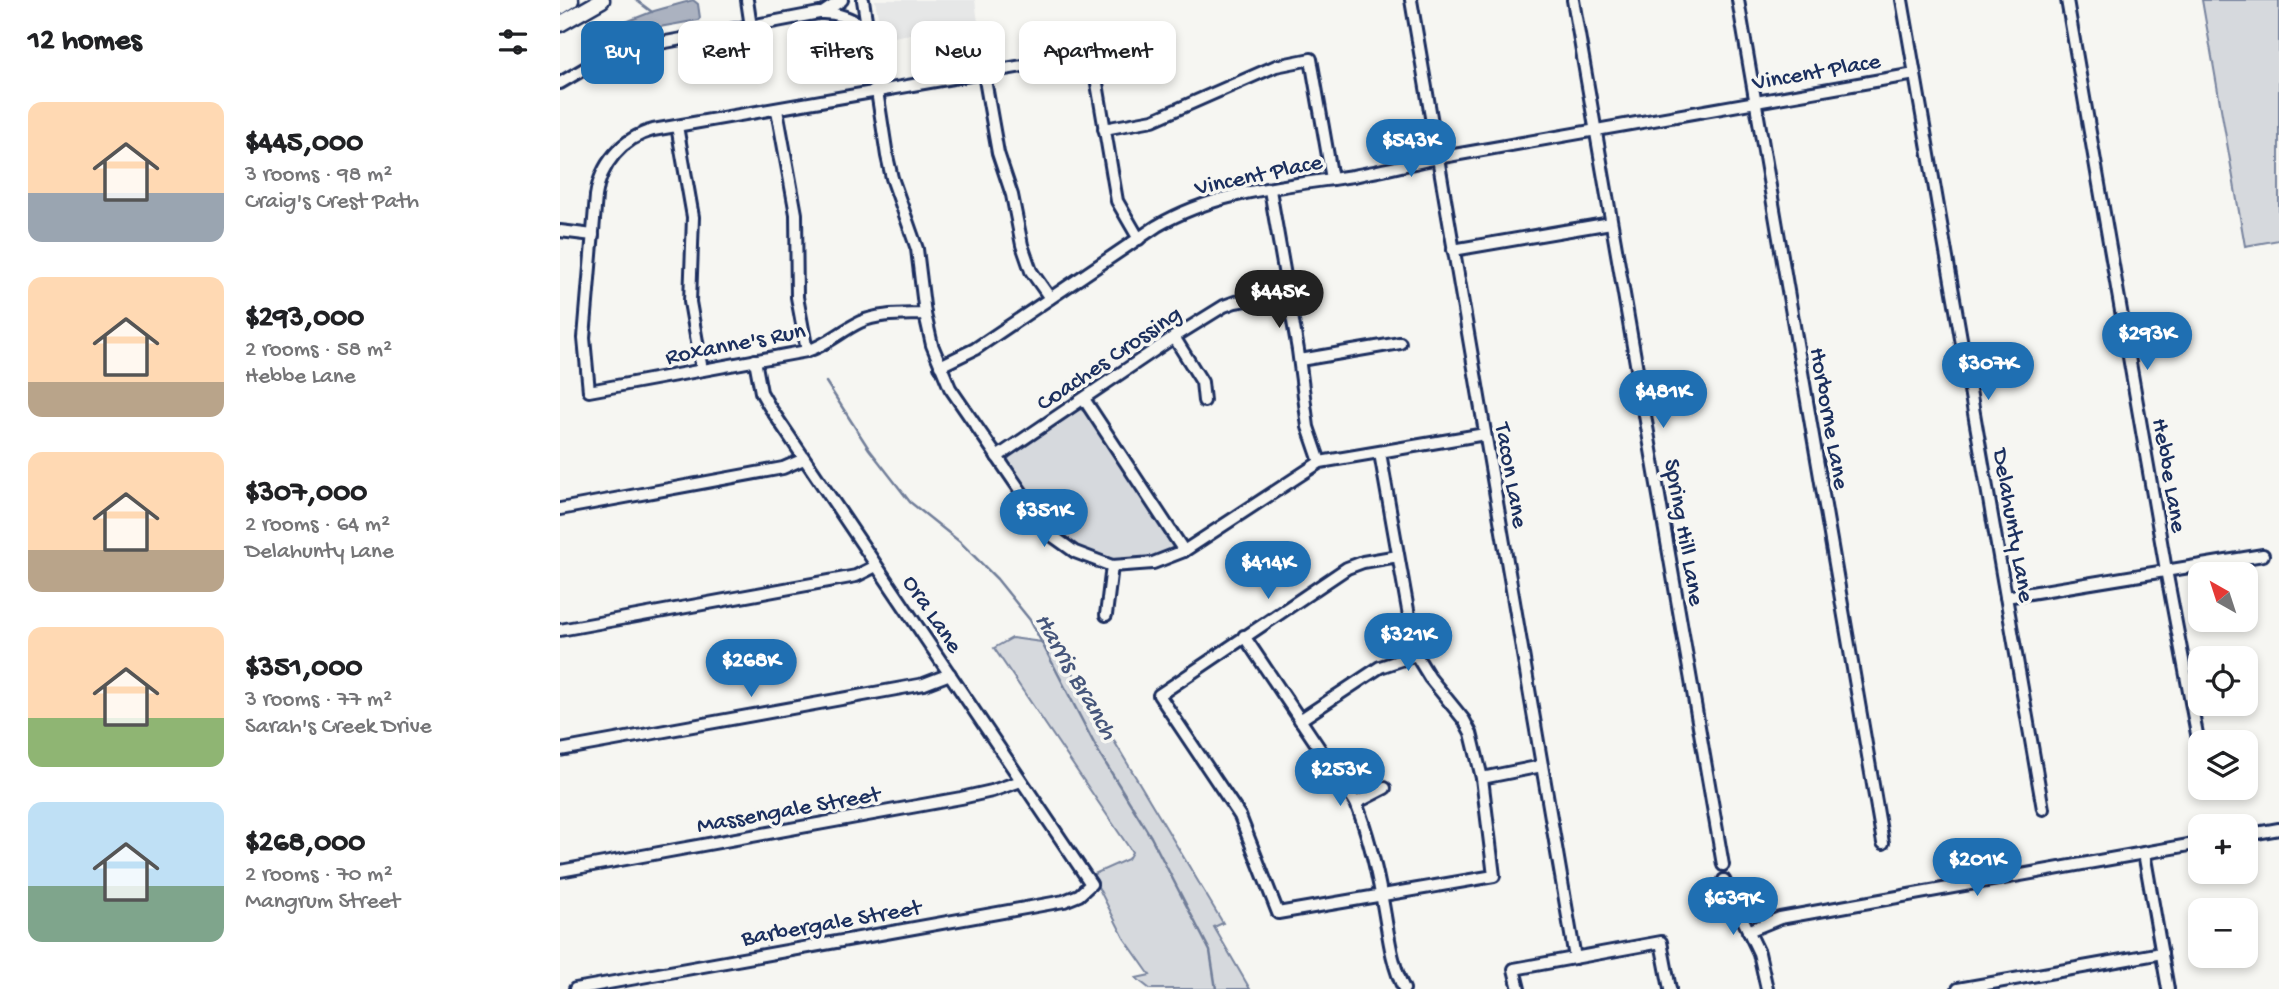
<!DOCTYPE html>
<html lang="en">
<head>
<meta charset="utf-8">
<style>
	:root { --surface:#fff; --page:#f2f2f2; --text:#202124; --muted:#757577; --accent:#1f6fb2 }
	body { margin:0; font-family:"Gochi Hand",sans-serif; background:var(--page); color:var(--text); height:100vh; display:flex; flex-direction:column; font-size:26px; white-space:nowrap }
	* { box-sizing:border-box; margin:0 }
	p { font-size:23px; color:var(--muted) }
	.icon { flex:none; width:38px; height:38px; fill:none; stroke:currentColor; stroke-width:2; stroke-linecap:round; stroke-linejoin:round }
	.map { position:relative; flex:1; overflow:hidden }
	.details { display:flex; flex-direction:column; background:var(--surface); width:560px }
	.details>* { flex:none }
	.guide { position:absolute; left:21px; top:21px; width:665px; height:63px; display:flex; gap:14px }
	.needle { width:46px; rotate:321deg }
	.controls { position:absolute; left:1628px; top:562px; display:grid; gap:14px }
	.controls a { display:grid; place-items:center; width:70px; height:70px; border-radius:14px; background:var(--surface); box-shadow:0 4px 10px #0003; font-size:35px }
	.price { position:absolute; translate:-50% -60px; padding:0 16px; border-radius:24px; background:var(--accent); color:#fff; font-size:23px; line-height:46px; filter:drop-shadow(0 2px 4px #0008) }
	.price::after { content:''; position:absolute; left:50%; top:42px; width:21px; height:16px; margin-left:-10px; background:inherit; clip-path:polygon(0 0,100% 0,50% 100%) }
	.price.active { background:#222; color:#fff }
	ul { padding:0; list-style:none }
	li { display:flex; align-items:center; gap:21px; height:175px; padding:0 28px }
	li span { display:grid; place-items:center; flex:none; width:196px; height:140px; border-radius:14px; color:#555 }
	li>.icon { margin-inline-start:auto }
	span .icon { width:84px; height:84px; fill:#fffc; stroke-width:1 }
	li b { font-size:30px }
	h2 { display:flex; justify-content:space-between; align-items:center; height:84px; padding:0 28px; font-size:30px }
	.chip { padding:0 24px; border-radius:14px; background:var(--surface); box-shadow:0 4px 10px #0003; font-size:24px; line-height:63px }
	.chip.active { background:var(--accent); color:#fff }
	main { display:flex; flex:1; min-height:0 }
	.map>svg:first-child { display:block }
	.built { fill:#e6e7e7 }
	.green { fill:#d6d9dd; stroke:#78849e; stroke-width:2 }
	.water { fill:#abb2c0; stroke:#717e99; stroke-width:2 }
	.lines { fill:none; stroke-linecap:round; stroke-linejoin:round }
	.stream { stroke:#717e99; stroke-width:2.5 }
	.minor-casing { stroke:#1b2f5e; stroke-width:16 }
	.major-casing { stroke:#1b2f5e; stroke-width:19 }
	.minor { stroke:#f6f6f2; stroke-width:10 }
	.major { stroke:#f6f6f2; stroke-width:14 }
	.labels { text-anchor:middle; stroke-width:7; stroke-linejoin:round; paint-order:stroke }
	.street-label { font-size:24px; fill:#1b2f5e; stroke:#f6f6f2 }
	.water-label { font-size:26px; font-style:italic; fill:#46567b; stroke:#f6f6f2 }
</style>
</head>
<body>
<main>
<section class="details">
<h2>12 homes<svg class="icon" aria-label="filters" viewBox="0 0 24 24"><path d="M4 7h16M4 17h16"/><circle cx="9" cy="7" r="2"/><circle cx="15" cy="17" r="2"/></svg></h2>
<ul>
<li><span style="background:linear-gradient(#ffd9b3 65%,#9aa5b1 0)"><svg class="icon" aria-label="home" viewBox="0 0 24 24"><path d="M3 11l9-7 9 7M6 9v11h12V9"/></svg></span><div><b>$445,000</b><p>3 rooms · 98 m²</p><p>Craig's Crest Path</p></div></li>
<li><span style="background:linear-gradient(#ffd9b3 75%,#b9a48a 0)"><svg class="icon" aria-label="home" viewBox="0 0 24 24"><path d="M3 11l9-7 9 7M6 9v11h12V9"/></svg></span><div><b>$293,000</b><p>2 rooms · 58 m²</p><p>Hebbe Lane</p></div></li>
<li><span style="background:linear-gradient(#ffd9b3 70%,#b9a48a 0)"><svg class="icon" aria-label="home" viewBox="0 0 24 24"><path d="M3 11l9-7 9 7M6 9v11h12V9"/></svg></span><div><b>$307,000</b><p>2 rooms · 64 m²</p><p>Delahunty Lane</p></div></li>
<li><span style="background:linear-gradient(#ffd9b3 65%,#8fb573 0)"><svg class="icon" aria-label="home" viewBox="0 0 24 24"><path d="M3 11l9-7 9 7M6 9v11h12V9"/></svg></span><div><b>$351,000</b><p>3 rooms · 77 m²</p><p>Sarah's Creek Drive</p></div></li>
<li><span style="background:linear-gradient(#bfe0f5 60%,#7fa58c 0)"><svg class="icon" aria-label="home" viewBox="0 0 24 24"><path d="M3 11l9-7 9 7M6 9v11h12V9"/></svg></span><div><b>$268,000</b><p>2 rooms · 70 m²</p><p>Mangrum Street</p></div></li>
</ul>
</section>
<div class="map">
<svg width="1719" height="989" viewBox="0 0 1719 989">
	<rect width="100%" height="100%" fill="#f6f6f2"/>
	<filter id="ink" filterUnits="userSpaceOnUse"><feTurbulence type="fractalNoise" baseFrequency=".0143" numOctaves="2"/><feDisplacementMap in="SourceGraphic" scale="14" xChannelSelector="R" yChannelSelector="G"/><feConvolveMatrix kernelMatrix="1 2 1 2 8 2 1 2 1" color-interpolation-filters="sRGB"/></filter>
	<g filter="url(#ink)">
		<polygon class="built" points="315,0 415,0 418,22 322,39"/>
		<g class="green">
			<polygon points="1642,0 1719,0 1719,240 1685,246"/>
			<path d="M520,409L525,412L613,543L614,548C605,559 587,559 574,560C505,564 482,512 449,462L448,459L450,455Z"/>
			<polygon points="452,638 496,644 663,923 654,927 690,989 590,989 576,978 590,975 564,938 532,875 568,859 572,852 434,648"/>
		</g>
		<polygon class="water" points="133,0 138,4 140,18 138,20 61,34 58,32 58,25 94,11"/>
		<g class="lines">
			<g class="stream">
				<polyline points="76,0 92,12"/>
				<polyline points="266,382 309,449 350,502 400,542 437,579 470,620 538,751 591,837 650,951 656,989"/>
			</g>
			<defs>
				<g id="minor">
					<polyline points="187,0 191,27"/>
					<polyline points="303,0 327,156 332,178 357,249 365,314 372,345 390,388 484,525 494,537 515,552 552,566 593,563 624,551 760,462 925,434"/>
					<polyline points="851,0 1015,958"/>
					<polyline points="1013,0 1163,865"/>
					<polyline points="1178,0 1323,843"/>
					<polyline points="1342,0 1483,809"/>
					<polyline points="1507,0 1606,570 1640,750"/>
					<polyline points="264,12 282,0"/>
					<polyline points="424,74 438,153 452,195 462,245 471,271 490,298"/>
					<path d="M0,83L53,52L259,13C277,12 291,18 306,28"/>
					<polyline points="217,110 236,214 237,297 247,351"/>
					<polyline points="117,126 133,217 130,302 142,370"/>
					<polyline points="544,129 593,120 716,66 751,59 772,179"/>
					<polyline points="710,190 738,350 748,427 760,462"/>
					<polyline points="0,231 33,235"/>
					<polyline points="893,250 1051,223"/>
					<path d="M365,314C344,315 320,313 300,322C281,331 267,345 247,351L29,391L24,338L36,196C40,165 62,138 93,130L532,54L557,201L579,239"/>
					<polyline points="614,337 642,382 644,401"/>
					<polyline points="740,360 840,343"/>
					<path d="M380,366L415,349L597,226C656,191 726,186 793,176C821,171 849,164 877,158L1355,74"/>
					<polyline points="524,399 624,551"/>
					<polyline points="820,453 856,655 870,678 904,720 911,733 922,778 934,876 718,913 680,816 599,695 787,568 803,562 838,556"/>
					<polyline points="437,457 614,337 664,306 675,302 729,293"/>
					<polyline points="0,509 223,468 244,459"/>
					<polyline points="1446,597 1703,555"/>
					<polyline points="546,615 552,566"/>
					<polyline points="0,630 296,576 316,566"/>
					<path d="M684,636L796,803C808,834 816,866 822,899C828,929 830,961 844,989"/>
					<polyline points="740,720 820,667 856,655"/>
					<polyline points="0,750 364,684 390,674"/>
					<polyline points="922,778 982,766"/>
					<polyline points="796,803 825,788"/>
					<polyline points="1685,835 1719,829"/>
					<polyline points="1584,853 1608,989"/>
					<polyline points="0,871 401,798 432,791 461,781"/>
					<polyline points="1164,880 1199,953 1207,989"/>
					<polyline points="1188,931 1220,918 1640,843"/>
					<polyline points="15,989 504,901 519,895 531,884 209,406 201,392 195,360"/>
					<polyline points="959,989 954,969 1101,942 1110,989"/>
					<polyline points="1398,989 1602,953"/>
				</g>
				<g id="major">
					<polyline points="0,7 11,0"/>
					<polyline points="0,24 42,0"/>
				</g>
			</defs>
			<use href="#minor" class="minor-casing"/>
			<use href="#major" class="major-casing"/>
			<use href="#minor" class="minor"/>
			<use href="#major" class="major"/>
		</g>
	</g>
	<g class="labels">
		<g class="street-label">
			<text transform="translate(1256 70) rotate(-10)" y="8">Vincent Place</text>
			<text transform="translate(698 173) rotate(-12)" y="8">Vincent Place</text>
			<text transform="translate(175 342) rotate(-11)" y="8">Roxanne's Run</text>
			<text transform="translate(548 357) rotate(-34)" y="8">Coaches Crossing</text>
			<text transform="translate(1271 418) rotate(80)" y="8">Horborne Lane</text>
			<text transform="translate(953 475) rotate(80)" y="8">Tacon Lane</text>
			<text transform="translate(1611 475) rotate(80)" y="8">Hebbe Lane</text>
			<text transform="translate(1455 525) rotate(80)" y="8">Delahunty Lane</text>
			<text transform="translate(1126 532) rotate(80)" y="8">Spring Hill Lane</text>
			<text transform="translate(374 613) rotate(56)" y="8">Ora Lane</text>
			<text transform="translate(228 808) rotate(-10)" y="8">Massengale Street</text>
			<text transform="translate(271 921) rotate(-10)" y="8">Barbergale Street</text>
		</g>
		<g class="water-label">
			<text transform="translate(518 675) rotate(60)" y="9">Harris Branch</text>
		</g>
	</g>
</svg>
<div class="controls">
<a><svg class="needle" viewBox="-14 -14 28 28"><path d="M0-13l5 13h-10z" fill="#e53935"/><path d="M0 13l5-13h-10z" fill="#757577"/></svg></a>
<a><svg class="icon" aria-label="locate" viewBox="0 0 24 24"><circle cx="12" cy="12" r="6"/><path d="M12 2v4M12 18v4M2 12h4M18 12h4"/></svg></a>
<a><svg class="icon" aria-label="layers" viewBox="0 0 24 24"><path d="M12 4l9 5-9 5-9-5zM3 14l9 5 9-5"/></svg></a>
<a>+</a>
<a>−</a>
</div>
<b class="price" style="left:851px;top:179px">$543K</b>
<b class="price active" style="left:719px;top:330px">$445K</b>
<b class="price" style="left:1587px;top:372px">$293K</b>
<b class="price" style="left:1428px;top:402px">$307K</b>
<b class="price" style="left:1103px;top:430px">$481K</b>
<b class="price" style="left:484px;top:549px">$351K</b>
<b class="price" style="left:708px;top:601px">$414K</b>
<b class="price" style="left:848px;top:673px">$321K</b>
<b class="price" style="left:191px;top:699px">$268K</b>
<b class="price" style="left:780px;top:808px">$253K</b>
<b class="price" style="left:1417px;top:898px">$201K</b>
<b class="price" style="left:1173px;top:937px">$639K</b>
<div class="guide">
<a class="chip active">Buy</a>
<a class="chip">Rent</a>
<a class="chip">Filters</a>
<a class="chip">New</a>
<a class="chip">Apartment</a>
</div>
</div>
</main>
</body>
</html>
